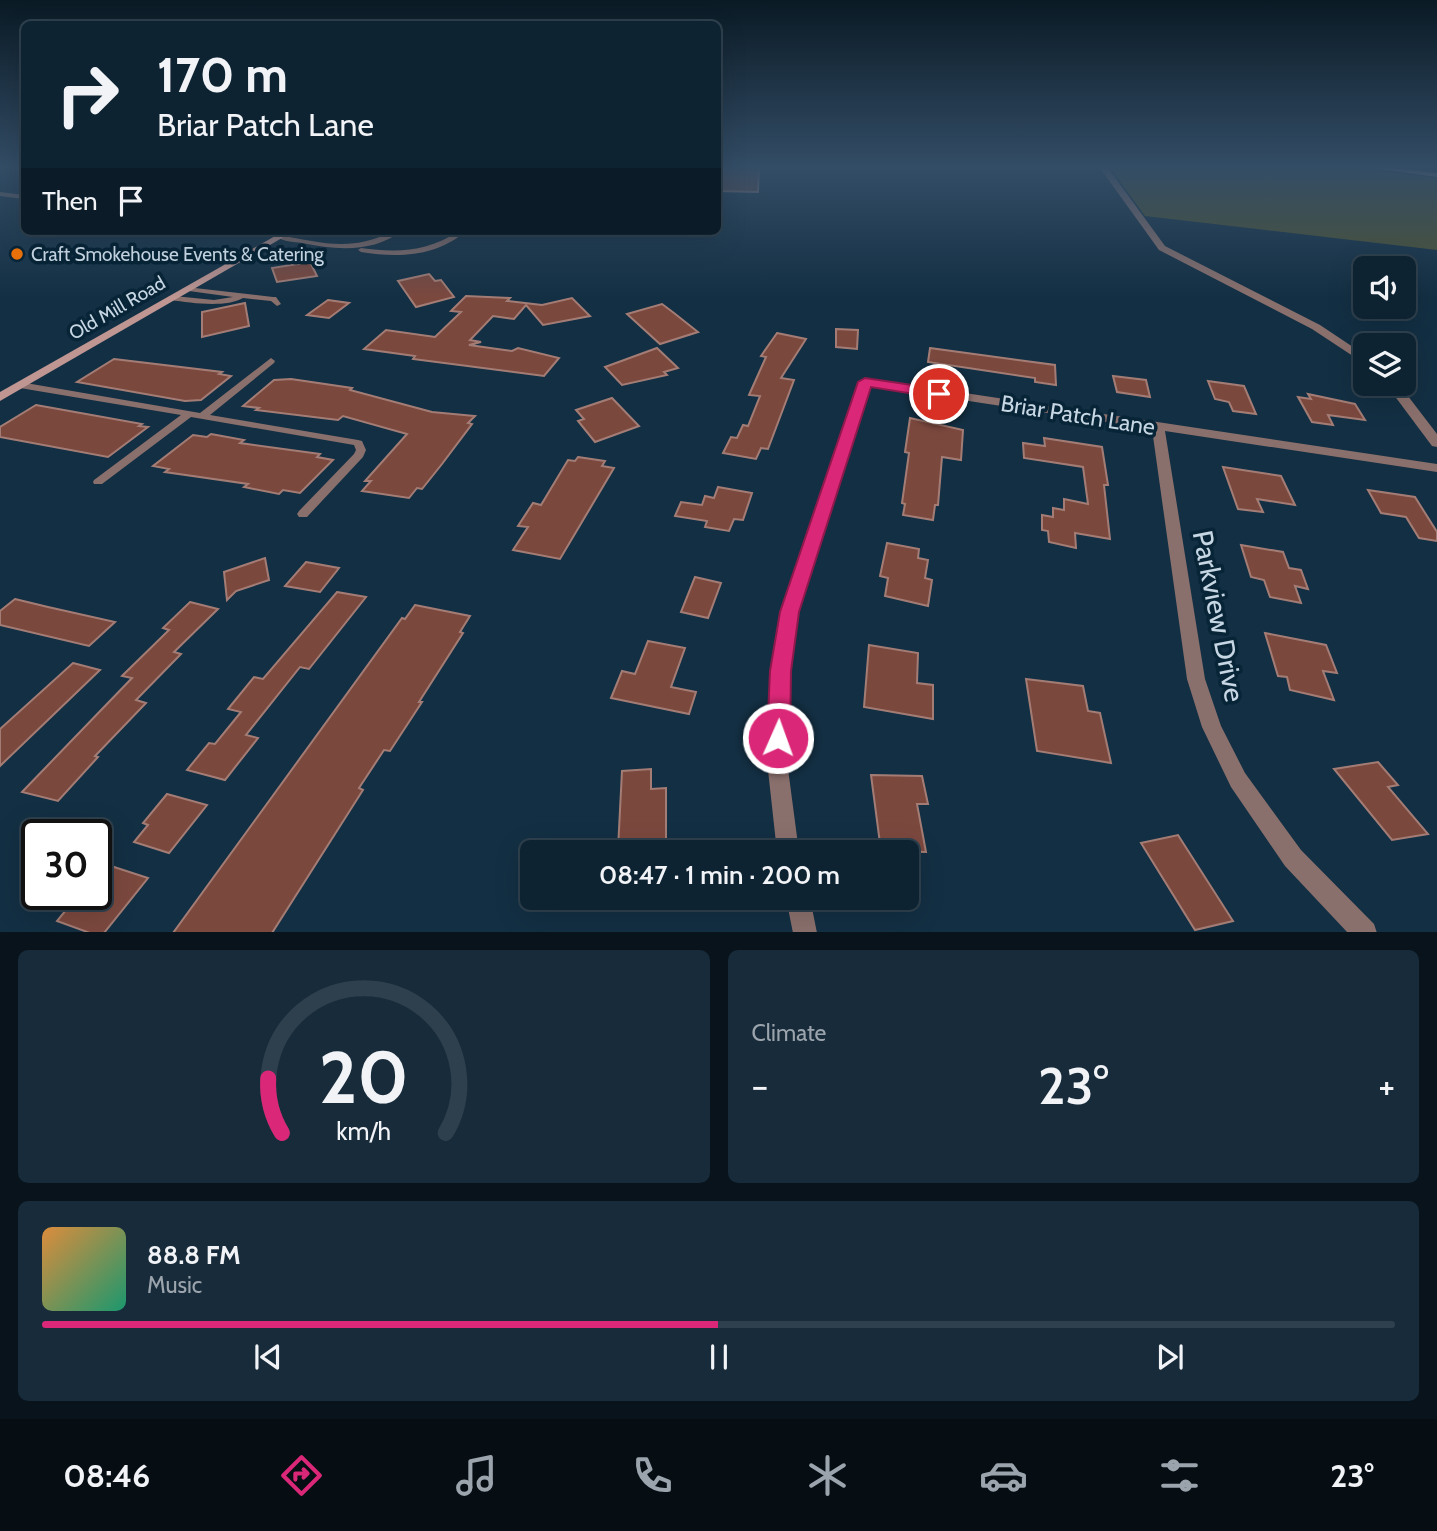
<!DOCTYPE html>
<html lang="en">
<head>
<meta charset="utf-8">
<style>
	:root { --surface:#0e2332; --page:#172b3a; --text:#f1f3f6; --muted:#9ba4ac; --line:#2e404d; --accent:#db2777 }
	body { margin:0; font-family:Cabin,sans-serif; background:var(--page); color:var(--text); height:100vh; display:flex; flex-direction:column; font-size:26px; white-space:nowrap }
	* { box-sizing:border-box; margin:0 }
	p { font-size:23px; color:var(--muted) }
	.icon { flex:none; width:38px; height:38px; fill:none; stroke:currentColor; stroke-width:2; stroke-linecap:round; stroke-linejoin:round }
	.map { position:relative; height:932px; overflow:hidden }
	.panel { display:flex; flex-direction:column; gap:18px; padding:18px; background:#08131c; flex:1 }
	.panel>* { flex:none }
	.top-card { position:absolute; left:21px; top:21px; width:700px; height:214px; border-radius:10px; box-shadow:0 7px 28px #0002,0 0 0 2px var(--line); background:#0e2332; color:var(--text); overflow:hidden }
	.controls { position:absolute; left:1353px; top:256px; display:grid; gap:14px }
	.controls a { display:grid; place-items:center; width:63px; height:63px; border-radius:10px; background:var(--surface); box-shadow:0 7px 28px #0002,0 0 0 2px var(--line); font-size:35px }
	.speed { position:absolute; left:21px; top:819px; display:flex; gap:14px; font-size:35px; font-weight:700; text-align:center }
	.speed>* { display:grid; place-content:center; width:91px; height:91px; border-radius:50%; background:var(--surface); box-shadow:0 7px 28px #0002,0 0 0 2px var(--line); line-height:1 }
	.speed .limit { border:4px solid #111; border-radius:10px; background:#fff; color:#111 }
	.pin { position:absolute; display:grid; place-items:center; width:60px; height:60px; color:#fff; margin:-30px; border:4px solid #fff; border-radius:50%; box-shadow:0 2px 7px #0007 }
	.me { position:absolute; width:77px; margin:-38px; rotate:2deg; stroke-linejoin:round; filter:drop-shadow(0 0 5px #0008) }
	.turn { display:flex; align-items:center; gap:24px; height:147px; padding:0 21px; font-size:32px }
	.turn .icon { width:91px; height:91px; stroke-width:2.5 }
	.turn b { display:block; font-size:49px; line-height:60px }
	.then { display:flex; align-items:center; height:66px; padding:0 21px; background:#0003; gap:14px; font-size:26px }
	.big { font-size:52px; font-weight:600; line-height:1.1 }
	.panel .tile { flex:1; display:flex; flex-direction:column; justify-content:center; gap:10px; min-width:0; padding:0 24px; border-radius:10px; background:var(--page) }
	.panel .dial { align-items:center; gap:0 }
	.dial svg { height:182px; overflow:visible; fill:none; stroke:var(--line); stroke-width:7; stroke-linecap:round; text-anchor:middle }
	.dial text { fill:var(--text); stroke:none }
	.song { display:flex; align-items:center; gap:21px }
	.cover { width:84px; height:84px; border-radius:10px; background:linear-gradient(135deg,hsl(30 70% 55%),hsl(160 70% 35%)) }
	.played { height:7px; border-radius:4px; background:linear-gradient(90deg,var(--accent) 50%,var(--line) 50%) }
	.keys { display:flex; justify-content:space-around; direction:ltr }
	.heat { display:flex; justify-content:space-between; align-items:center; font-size:38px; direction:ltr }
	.panel .tiles { flex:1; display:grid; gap:18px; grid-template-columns:1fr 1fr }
	.tile:last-child { grid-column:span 2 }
	.trip { position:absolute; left:520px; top:840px; width:399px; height:70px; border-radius:10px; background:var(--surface); box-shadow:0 7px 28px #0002,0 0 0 2px var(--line); font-weight:600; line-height:70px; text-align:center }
	.tab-bar { display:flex; height:112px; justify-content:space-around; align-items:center; background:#060e14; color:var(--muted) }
	.tab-bar .icon { width:49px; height:49px }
	.tab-bar .current { color:var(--accent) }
	.tab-bar b { font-size:32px; color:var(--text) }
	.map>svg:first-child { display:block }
	.green { fill:#4f5331 }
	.building { fill:#7b483e; stroke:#a37d75; stroke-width:2 }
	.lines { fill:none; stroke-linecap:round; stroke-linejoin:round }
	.lane { fill:#8a706d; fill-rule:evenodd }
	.street { fill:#8a706d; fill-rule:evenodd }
	.secondary { fill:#bf9692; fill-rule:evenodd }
	.route { fill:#db2777; stroke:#8e194d; stroke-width:2 }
	.food-dot { fill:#e8710a; stroke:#082538; stroke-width:2.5 }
	.labels { text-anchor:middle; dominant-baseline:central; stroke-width:7; stroke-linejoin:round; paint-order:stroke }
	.far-poi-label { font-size:19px; fill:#c6d6e3; stroke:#082538; text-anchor:start }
	.far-street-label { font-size:19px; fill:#c6d6e3; stroke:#082538 }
	.street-label { font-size:23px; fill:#c6d6e3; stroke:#082538 }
	.near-street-label { font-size:28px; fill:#c6d6e3; stroke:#082538 }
</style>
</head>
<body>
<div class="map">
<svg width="1437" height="933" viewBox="0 0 1437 933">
	<rect width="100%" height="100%" fill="#132f43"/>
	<!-- green -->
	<path class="green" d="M1110 168H1360L1437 178V250L1145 216Z"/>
	<!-- building -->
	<g class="building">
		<path d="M723 168H759L758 192 719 191Z"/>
		<path d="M310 262 317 276 277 282 272 268Z"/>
		<path d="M429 274 435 281 441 280 454 297 416 307 398 281Z"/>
		<path d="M466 296 510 298 507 301 542 305 572 298 590 316 543 325 526 305 514 319 493 316 470 340 481 342 469 345 512 351 518 348 559 358 544 376 413 359 415 356 364 349 386 330 435 337 461 312 451 311Z"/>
		<path d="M328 300 349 303 329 318 307 315Z"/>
		<path d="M245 303 249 326 202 337V312Z"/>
		<path d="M662 304 674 313 698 332 660 344 627 314Z"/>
		<path d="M836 329 858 330 857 349 836 347Z"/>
		<path d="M777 333 806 339 781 378 794 380 768 449 761 448 756 459 723 453 731 437 737 438 743 425 748 426 760 396 749 395 766 357 761 356Z"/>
		<path d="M657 348 678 368 664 372 667 375 622 385 605 367Z"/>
		<path d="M930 348 1055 365 1056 385 1035 382V378L928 362Z"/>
		<path d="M114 359 222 372 219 374 231 376 201 400 185 401 77 382Z"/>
		<path d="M1113 376 1146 380 1150 397 1117 392Z"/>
		<path d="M291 379 352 388 350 390 432 412 475 416 468 423 472 424 442 464 422 489 417 488 409 498 362 491 371 481H365L407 434 343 416 338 420 256 410 259 408 243 406 274 380Z"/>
		<path d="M1208 381 1244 386 1256 414 1233 411 1229 402 1215 399Z"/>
		<path d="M1308 394 1355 404 1365 420 1328 415 1333 425 1312 422 1298 397 1311 399Z"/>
		<path d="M612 398 639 426 595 442 578 421 584 419 576 410Z"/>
		<path d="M36 405 142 424 139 426 148 427 108 457 0 437V427Z"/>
		<path d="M910 418 963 430 961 460 942 457 938 505H935L933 520 903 515 905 504 902 503 909 453 905 452Z"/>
		<path d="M211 434 244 440 240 443 320 454 317 457 333 460 300 493 283 490 279 494 244 487 248 484 165 472 169 469 153 466 193 435 207 437Z"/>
		<path d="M1044 438 1102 447 1108 485H1104L1110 539 1075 533 1076 548 1049 542 1048 531 1042 530V515L1053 517V508L1064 510V499L1088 504 1083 467 1024 458 1023 443 1045 446Z"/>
		<path d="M578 457 605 461 602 466 614 468 560 559 513 550 528 527 518 526 533 503 541 505 568 460 575 461Z"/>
		<path d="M1223 467 1281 476 1295 505 1257 499 1263 512 1238 509Z"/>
		<path d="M718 487 752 493 743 520 734 519 729 531 705 527 707 521 675 516 681 502 702 505 705 496 714 498Z"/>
		<path d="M1368 490 1415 497 1437 532V541L1419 538 1406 517 1381 513Z"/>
		<path d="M887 543 919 549 918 558 928 560 925 578 932 580 928 606 885 596 888 578 880 576Z"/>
		<path d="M1241 545 1283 552 1289 568 1301 570 1308 589 1295 586 1301 603 1270 597 1264 580 1251 577Z"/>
		<path d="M265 558 269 580 236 591 227 600 224 572Z"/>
		<path d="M306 562 339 568 320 592 285 586Z"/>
		<path d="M695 577 721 583 708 618 681 612Z"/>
		<path d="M337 592 366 597 309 669 300 667 246 735 258 738 225 780 187 770 209 743 215 744 241 712 228 709 254 677 263 679Z"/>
		<path d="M15 599 48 607 115 622 89 646 0 625V611Z"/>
		<path d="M190 602 218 609 174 652 181 654 136 700 146 703 95 756 98 757 58 801 22 792 132 678 122 676 169 630 163 628Z"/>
		<path d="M415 605 470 616 460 632 463 633 419 702H422L390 751 384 750 359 788 363 790 272 933H173L402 618 405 619Z"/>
		<path d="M1265 633 1326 645 1337 673 1323 671 1334 700 1290 690 1287 677 1278 676Z"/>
		<path d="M648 641 685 648 671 687 696 692 689 714 611 698 622 671 635 674Z"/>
		<path d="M869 645 918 653 917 683 933 685V719L864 707Z"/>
		<path d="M73 663 100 670 0 766V729Z"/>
		<path d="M1026 679 1083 686 1088 711 1100 713 1111 763 1037 751Z"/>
		<path d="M1378 762 1398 785 1388 787 1428 834 1392 840 1334 769Z"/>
		<path d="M651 769V789L666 788V846L618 849 622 771Z"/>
		<path d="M871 775 922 776 928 804H917L926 852 881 851Z"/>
		<path d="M167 794 207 805 169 853 134 842 148 825 143 823Z"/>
		<path d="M1178 835 1233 921 1195 930 1141 843Z"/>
		<path d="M111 866 148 878 104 933H90L57 921 79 894H96V883Z"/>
	</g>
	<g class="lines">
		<!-- lane -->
		<g class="lane">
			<path d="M0 192 24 195V199L0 196Z"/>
			<path d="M394 231H402C372 253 337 250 302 243 293 242 283 241 276 237L279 235C323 243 351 252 394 231Z"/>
			<path d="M459 231H466C436 257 398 258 361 252L358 250 361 248C397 253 427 252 459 231Z"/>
			<path d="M186 287 273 297H276L281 304 277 306 271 301 243 298C226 308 191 303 171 300L170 298 174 296 214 300 233 297 189 291 185 289Z"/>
			<path d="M271 358 275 361 274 363 210 415 358 440 362 441 366 450 363 457 307 517H299L297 514 299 511 354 454 356 450 354 445 191 417 102 484H94L93 482 94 480 181 415 20 388 15 385 20 382 200 413Z"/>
		</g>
		<!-- street -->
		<g class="street">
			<path d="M1100 168H1108L1165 246 1320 325 1365 355V364L1312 329 1159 250Z"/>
			<path d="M865 378 1437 464V472L1165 431 1205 679 1221 726 1245 773 1301 850 1374 924 1377 933H1348L1285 866 1231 787 1202 727 1187 679 1152 429 870 386 799 612 790 671 787 761 799 852H777L767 761 772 671 781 612 859 382Z"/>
			<path d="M1385 383H1398L1437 434V447L1432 446Z"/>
			<path d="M786 898H810L817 933H793Z"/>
		</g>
		<!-- secondary -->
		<g class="secondary">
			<path d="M1370 168H1393L1437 173V177Z"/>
			<path d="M284 231H294L0 401V392Z"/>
		</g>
	</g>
	<!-- sky -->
	<linearGradient id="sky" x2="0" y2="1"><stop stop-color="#0a1a25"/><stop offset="0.56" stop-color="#334d66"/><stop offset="1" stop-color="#334d66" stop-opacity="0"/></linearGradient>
	<rect width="1437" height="298" fill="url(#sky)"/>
	<!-- route -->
	<path class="route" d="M865 378 939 389 946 394 939 398 871 387 799 612 791 671 790 738 786 745 778 748 770 745 767 738 770 671 780 612 858 382Z"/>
	<!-- markers -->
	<circle class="food-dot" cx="17" cy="254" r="7"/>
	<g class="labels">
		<!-- far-poi labels -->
		<g class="far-poi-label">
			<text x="31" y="254">Craft Smokehouse Events &amp; Catering</text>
		</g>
		<!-- far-street labels -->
		<g class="far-street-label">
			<text transform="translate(117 308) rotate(-30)">Old Mill Road</text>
		</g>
		<!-- street labels -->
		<g class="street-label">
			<text transform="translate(1078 415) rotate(9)">Briar Patch Lane</text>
		</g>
		<!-- near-street labels -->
		<g class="near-street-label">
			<text transform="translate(1219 616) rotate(79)">Parkview Drive</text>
		</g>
	</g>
</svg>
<div class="controls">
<a><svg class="icon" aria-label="sound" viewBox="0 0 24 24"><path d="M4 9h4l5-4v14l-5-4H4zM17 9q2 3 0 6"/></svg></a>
<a><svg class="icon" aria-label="layers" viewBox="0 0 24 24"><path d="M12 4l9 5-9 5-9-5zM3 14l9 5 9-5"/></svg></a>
</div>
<div class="speed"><div class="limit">30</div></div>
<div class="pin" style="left:939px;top:394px;background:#d93025"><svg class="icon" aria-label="arrive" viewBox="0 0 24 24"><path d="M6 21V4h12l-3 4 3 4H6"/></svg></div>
<svg class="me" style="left:778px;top:738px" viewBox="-20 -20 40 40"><circle r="17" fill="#db2777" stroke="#fff" stroke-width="3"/><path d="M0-11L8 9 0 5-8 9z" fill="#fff"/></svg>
<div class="trip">08:47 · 1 min · 200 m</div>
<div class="top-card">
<div class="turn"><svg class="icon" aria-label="right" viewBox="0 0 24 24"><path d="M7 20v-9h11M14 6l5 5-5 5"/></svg><div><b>170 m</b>Briar Patch Lane</div></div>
<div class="then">Then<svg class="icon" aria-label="arrive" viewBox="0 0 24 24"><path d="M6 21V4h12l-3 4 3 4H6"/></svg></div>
</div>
</div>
<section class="panel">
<div class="tiles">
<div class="tile dial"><svg viewBox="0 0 100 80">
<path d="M14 69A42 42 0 1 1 86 69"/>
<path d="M14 69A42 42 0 0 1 8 45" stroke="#db2777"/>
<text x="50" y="56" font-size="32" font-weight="700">20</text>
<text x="50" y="72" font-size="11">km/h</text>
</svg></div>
<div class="tile"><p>Climate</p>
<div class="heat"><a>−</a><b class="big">23°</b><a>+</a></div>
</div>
<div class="tile">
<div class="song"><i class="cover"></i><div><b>88.8 FM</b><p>Music</p></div></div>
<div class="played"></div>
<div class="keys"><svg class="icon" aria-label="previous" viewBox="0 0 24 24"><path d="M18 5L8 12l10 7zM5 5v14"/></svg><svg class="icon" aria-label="pause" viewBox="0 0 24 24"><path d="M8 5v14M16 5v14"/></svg><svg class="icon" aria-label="next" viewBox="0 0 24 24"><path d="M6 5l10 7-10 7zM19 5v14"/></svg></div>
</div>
</div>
</section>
<nav class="tab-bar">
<b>08:46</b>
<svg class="icon current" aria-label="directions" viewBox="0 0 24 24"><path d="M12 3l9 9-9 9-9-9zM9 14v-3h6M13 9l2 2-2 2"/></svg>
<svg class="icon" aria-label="music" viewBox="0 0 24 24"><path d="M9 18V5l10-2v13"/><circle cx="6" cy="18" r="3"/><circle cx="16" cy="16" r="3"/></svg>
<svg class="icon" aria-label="phone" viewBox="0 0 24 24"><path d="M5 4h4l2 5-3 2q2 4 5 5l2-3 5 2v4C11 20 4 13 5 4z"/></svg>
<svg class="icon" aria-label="climate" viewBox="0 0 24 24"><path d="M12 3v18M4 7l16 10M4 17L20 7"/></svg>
<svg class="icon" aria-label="car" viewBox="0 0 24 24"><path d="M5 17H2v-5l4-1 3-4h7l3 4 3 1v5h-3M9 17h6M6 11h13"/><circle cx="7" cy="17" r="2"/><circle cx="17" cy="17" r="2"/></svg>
<svg class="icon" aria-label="filters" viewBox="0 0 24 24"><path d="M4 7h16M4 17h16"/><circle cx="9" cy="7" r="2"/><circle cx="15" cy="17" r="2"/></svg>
<b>23°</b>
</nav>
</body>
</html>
